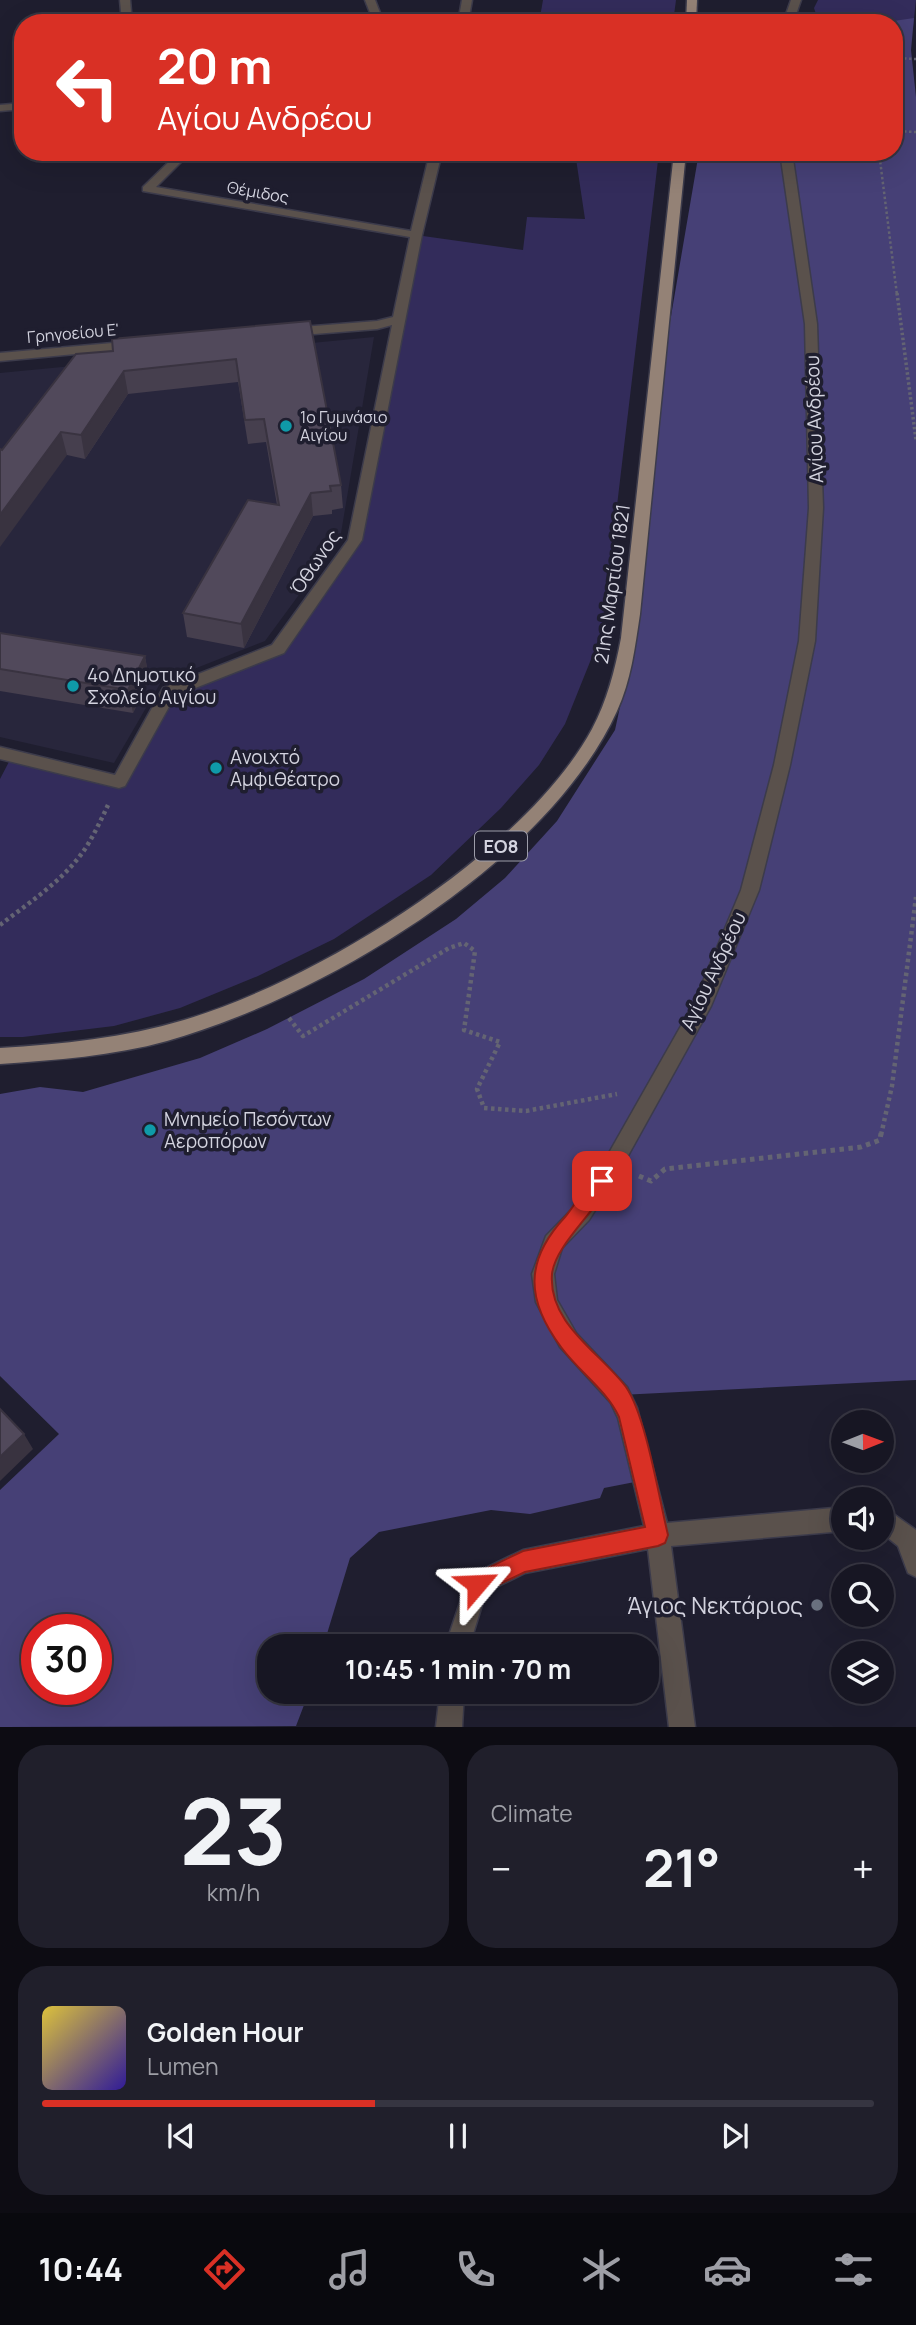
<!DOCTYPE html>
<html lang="en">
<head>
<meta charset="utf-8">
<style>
	:root { --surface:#171623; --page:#201f2b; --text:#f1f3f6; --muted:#9e9fa6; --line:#363541; --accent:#d93025 }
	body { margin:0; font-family:Manrope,sans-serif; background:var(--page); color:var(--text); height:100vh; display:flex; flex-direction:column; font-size:26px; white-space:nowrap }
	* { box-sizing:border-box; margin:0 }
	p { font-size:23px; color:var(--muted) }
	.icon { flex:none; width:38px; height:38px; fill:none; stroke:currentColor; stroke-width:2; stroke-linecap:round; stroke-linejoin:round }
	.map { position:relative; height:1727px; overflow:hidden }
	.drawer { display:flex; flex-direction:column; gap:18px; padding:18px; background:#0d0c13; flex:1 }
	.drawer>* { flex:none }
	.banner { position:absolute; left:14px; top:14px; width:889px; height:147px; border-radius:28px; box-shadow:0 7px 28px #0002,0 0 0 2px var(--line); background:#d93025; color:#fff; overflow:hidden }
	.needle { width:46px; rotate:89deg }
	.controls { position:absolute; left:831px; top:1410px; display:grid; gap:14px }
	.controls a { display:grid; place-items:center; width:63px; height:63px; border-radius:50%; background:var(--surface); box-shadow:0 7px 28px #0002,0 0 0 2px var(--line); font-size:35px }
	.speed { position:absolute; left:21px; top:1614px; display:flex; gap:14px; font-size:35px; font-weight:700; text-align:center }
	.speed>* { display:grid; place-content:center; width:91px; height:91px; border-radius:50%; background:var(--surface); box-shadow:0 7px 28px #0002,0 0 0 2px var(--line); line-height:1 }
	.speed .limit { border:10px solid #d22; background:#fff; color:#111 }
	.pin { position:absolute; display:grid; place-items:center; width:60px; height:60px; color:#fff; margin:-30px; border-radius:14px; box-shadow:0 4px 10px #0006 }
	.me { position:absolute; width:77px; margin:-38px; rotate:64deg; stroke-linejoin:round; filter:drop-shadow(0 0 5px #0008) }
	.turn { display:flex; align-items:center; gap:24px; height:147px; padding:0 28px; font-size:32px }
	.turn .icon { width:91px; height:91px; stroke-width:2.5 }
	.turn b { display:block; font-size:49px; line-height:60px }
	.big { font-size:52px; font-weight:700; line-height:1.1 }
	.drawer .tile { flex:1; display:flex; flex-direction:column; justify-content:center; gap:10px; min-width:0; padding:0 24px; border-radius:28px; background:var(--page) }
	.drawer .dial { align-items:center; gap:0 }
	.dial b { font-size:91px; line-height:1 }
	.song { display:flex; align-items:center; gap:21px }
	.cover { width:84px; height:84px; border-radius:10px; background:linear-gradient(135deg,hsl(50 70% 55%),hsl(250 70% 35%)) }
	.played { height:7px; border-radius:4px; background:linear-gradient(90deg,var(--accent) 40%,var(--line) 40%) }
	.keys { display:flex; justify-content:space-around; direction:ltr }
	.heat { display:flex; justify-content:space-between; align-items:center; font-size:38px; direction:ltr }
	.drawer .tiles { flex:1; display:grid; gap:18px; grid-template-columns:1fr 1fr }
	.tile:last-child { grid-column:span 2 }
	.trip { position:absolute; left:257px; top:1634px; width:402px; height:70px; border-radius:28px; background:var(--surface); box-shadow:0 7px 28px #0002,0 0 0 2px var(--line); font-weight:700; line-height:70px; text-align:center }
	.menu { display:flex; height:112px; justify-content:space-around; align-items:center; background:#09090e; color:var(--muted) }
	.menu .icon { width:49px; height:49px }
	.menu .current { color:var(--accent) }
	.menu b { font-size:32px; color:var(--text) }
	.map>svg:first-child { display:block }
	.built { fill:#28263c }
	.green { fill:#332c5b }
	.forest { fill:#464076; fill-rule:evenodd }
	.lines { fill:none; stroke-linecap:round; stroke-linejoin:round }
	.street-casing { stroke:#3c3b4b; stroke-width:3 }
	.primary-casing { stroke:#3c3b4b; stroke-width:3 }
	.path-far3 { stroke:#646473; stroke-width:2.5; stroke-dasharray:2.5 2.5; stroke-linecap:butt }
	.path-far2 { stroke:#646473; stroke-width:3.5; stroke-dasharray:2.5 2.5; stroke-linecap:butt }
	.path-far1 { stroke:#646473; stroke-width:4.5; stroke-dasharray:3.5 3.5; stroke-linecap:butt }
	.path { stroke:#646473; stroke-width:5; stroke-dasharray:4.5 4.5; stroke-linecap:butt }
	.street { fill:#5a514c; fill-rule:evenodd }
	.primary { fill:#948276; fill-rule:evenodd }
	.wall { fill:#463f4e }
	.shaded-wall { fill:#393340 }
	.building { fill:#51495b; stroke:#393340; stroke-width:2 }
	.route { fill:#d93025; stroke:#8d1f18; stroke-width:2 }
	.culture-dot { fill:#0f9aa8; stroke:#1f1e2f; stroke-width:2.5 }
	.worship-dot { fill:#6b7280; stroke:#1f1e2f; stroke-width:2.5 }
	.labels { text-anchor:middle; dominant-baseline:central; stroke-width:7; stroke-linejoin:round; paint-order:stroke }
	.far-street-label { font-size:16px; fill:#d3d3df; stroke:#1f1e2f }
	.far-poi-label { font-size:16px; fill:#d3d3df; stroke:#1f1e2f; text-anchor:start }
	.shield { fill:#1f1e2f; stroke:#9d9daa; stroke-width:2 }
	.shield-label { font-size:18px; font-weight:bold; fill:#d3d3df }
	.street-label { font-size:19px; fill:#d3d3df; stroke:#1f1e2f }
	.poi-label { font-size:19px; fill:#d3d3df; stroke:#1f1e2f; text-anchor:start }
	.near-poi-label { font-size:23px; fill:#d3d3df; stroke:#1f1e2f; text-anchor:end }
</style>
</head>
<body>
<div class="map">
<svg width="916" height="1727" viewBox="0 0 916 1727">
	<rect width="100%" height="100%" fill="#1f1e2f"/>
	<!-- built -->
	<path class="built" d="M374 337 340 539 265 641 161 682 114 763 0 737V373Z"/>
	<!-- green -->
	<g class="green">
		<path d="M543 0H676L673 23H539Z"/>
		<path d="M818 0H916L913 27 894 33V23H819L814 8Z"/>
		<path d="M575 152H659L602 632 565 724 539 765 501 808 431 875 334 939 258 976 180 1008 114 1026 23 1037H0V779L12 756 119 782 169 692 278 649 355 540 416 235 523 250 527 217 585 219Z"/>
	</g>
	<!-- forest -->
	<path class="forest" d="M914 18 911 50 916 97V1380L620 1395 645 1480 604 1488 600 1498 530 1514 491 1510 379 1532 350 1558 323 1647H270V1692H309L296 1726 0 1727V1490L59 1434 0 1376V1094L40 1087 83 1092 200 1058 267 1029 364 979 456 919 505 878 557 821 615 730 632 651 633 539 699 152H894V23H880ZM37 1629H96V1689H37Z"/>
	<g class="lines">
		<defs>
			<g id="street">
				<path d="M120 0H130L132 23H122Z"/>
				<path d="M365 0H375L384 23H374Z"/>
				<path d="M462 0H472L468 23H458Z"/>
				<path d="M791 0H801L793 23H783Z"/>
				<path d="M23 103V109L0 111V105Z"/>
				<path d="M179 152H191L156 187 411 231 430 152H442L422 235 362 540 284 653 175 696 125 786 119 788 0 759V747L115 775 163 688 272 645 348 540 392 325 377 329 289 336 283 332 289 328 377 321 393 317 410 237 143 191V187Z"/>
				<path d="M780 152H792L817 324 823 508 815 641 790 765 759 890 711 1006 619 1172 589 1220 562 1248 554 1274 557 1300 576 1333 627 1387 637 1408 667 1523 844 1507V1531L671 1546 695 1727H669L648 1549 525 1573 486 1592 469 1647H445L469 1576 523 1550 644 1526 618 1418 611 1403 560 1347 536 1302 532 1274 546 1236 575 1206 605 1160 694 1003 741 890 774 765 799 641 809 508 805 324Z"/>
				<path d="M135 341 140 342V348L0 361V353Z"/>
				<path d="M882 1506 916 1530V1577L908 1573 898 1546 882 1533Z"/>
				<path d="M440 1692H464L462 1727H436Z"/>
			</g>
			<g id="primary">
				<path d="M687 0H697L696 23H686Z"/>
				<path d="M674 152H686L640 614C635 647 631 681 617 711 548 863 323 997 167 1041 113 1056 56 1060 0 1064V1048C62 1044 124 1038 184 1020 316 981 525 853 592 729 607 701 615 670 621 638Z"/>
			</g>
		</defs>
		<!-- street casing -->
		<use href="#street" class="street-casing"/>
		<!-- primary casing -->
		<use href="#primary" class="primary-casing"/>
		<!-- path-far3 -->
		<g class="path-far3">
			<path d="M894 58 916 59"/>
			<path d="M894 131 916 132"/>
			<path d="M879 152 897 295"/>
		</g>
		<!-- path-far2 -->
		<path class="path-far2" d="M897 293 916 440"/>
		<!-- path-far1 -->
		<g class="path-far1">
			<path d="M0 925C30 902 64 880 85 849 94 835 101 820 108 805"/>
			<path d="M289 1018 303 1036 449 948 464 943 475 951 464 1030 500 1042 477 1089 484 1108 526 1111 617 1094"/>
			<path d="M881 1135 892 1086 916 897"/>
		</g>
		<!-- path -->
		<path class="path" d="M639 1176 651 1181 665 1169 861 1147 880 1140 881 1133"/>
		<!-- street -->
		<use href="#street" class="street"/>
		<!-- primary -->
		<use href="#primary" class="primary"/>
	</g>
	<!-- wall -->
	<g class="wall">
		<path d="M310 321 341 485 343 508 332 510V514L313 516 244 648 187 637 183 613 277 505 266 442 248 444 238 382 128 394 85 459 67 455 2 450 113 351Z"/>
		<path d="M0 633 145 656 149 680 133 713 0 691Z"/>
	</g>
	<!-- shaded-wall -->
	<g class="shaded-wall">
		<path d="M124 371 128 394 85 459 81 435Z"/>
		<path d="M61 432 67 455 0 547V515Z"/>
		<path d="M311 493 313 516 244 648 241 624Z"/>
		<path d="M145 656 149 680 133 713 128 690Z"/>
		<path d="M24 1434 33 1449 0 1481V1457Z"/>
	</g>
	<!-- building -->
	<g class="building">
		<path d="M310 321 341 485 330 486 331 491 311 493 241 624 183 613 248 500 279 505 264 419 245 420 236 359 124 371 81 435 61 432 0 515V449L2 450 76 354 113 351 112 339Z"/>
		<path d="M0 633 145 656 128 690 0 669Z"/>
		<path d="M0 1409 24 1434 0 1457Z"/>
	</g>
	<!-- route -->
	<path class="route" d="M602 1173 609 1175 611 1181C597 1211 555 1245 552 1274 548 1324 601 1353 626 1387 646 1416 659 1498 668 1535L665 1543 658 1546 525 1572 477 1595 469 1592 466 1584 469 1577 523 1551 645 1527 619 1417C606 1389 579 1372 561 1347 526 1300 524 1261 565 1217 576 1205 587 1179 602 1173Z"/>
	<!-- markers -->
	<g class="culture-dot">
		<circle cx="286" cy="426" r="7"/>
		<circle cx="73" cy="686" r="7"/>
		<circle cx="216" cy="768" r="7"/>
		<circle cx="150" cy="1130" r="7"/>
	</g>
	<circle class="worship-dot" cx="817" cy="1605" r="7"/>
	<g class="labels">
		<!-- far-street labels -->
		<g class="far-street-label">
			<text transform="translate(258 192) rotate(10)">Θέμιδος</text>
			<text transform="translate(73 333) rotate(-5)">Γρηγοείου Ε'</text>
		</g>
		<!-- far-poi labels -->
		<g class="far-poi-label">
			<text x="300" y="417">1ο Γυμνάσιο<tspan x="300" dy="18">Αιγίου</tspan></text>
		</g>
		<!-- shield labels -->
		<rect class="shield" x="475" y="831.5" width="52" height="29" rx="5"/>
		<g class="shield-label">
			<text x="501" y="846">ΕΟ8</text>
		</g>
		<!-- street labels -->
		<g class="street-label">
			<text transform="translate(814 419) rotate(-92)">Αγίου Ανδρέου</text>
			<text transform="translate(315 562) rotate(-56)">Όθωνος</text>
			<text transform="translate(612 584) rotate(-82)">21ης Μαρτίου 1821</text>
			<text transform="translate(713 971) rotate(-65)">Αγίου Ανδρέου</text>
		</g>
		<!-- poi labels -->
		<g class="poi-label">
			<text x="87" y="675">4ο Δημοτικό<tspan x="87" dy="22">Σχολείο Αιγίου</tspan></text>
			<text x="230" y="757">Aνοιχτό<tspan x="230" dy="22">Aμφιθέατρο</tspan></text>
			<text x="164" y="1119">Μνημείο Πεσόντων<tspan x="164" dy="22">Αεροπόρων</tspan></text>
		</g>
		<!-- near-poi labels -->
		<g class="near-poi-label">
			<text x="803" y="1605">Άγιος Νεκτάριος</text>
		</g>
	</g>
</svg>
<div class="controls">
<a><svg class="needle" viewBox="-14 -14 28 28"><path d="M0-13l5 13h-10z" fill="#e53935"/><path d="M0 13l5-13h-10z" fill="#9e9fa6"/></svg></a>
<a><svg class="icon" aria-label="sound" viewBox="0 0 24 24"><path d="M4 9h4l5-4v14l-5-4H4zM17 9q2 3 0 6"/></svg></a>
<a><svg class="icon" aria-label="search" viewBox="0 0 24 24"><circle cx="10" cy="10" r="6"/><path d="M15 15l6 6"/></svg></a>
<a><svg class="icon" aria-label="layers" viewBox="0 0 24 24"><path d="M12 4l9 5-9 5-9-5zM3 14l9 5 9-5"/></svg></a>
</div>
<div class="speed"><div class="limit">30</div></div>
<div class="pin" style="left:602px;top:1181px;background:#d93025"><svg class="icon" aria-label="arrive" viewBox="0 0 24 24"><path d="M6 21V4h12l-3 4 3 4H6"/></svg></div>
<svg class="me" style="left:477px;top:1584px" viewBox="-20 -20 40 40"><path d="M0-17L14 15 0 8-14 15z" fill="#d93025" stroke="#fff" stroke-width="4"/></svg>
<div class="trip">10:45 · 1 min · 70 m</div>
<div class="banner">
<div class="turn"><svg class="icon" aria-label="left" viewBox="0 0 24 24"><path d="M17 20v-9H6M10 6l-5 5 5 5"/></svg><div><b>20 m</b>Αγίου Ανδρέου</div></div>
</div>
</div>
<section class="drawer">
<div class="tiles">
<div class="tile dial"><b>23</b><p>km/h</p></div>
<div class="tile"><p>Climate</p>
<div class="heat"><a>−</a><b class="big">21°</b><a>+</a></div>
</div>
<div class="tile">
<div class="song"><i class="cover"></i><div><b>Golden Hour</b><p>Lumen</p></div></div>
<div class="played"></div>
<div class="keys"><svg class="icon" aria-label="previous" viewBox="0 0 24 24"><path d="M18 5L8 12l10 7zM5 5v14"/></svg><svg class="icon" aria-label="pause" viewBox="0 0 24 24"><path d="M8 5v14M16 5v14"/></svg><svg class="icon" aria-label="next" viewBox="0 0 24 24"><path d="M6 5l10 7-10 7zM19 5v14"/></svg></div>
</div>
</div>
</section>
<nav class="menu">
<b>10:44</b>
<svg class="icon current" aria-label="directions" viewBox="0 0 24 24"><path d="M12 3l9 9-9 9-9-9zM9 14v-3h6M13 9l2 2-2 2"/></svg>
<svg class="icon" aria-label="music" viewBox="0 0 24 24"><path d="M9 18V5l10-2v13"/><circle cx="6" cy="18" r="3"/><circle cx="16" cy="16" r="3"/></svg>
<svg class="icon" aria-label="phone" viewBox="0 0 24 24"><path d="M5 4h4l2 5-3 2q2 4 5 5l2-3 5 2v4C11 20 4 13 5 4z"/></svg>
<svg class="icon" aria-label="climate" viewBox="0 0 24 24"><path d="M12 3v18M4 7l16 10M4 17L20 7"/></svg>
<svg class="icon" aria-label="car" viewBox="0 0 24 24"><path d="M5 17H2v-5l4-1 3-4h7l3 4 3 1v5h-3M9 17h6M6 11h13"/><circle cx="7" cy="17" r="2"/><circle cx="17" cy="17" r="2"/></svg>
<svg class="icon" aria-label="filters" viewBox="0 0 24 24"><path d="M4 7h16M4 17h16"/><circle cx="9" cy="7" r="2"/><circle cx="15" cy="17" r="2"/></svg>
</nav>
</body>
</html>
